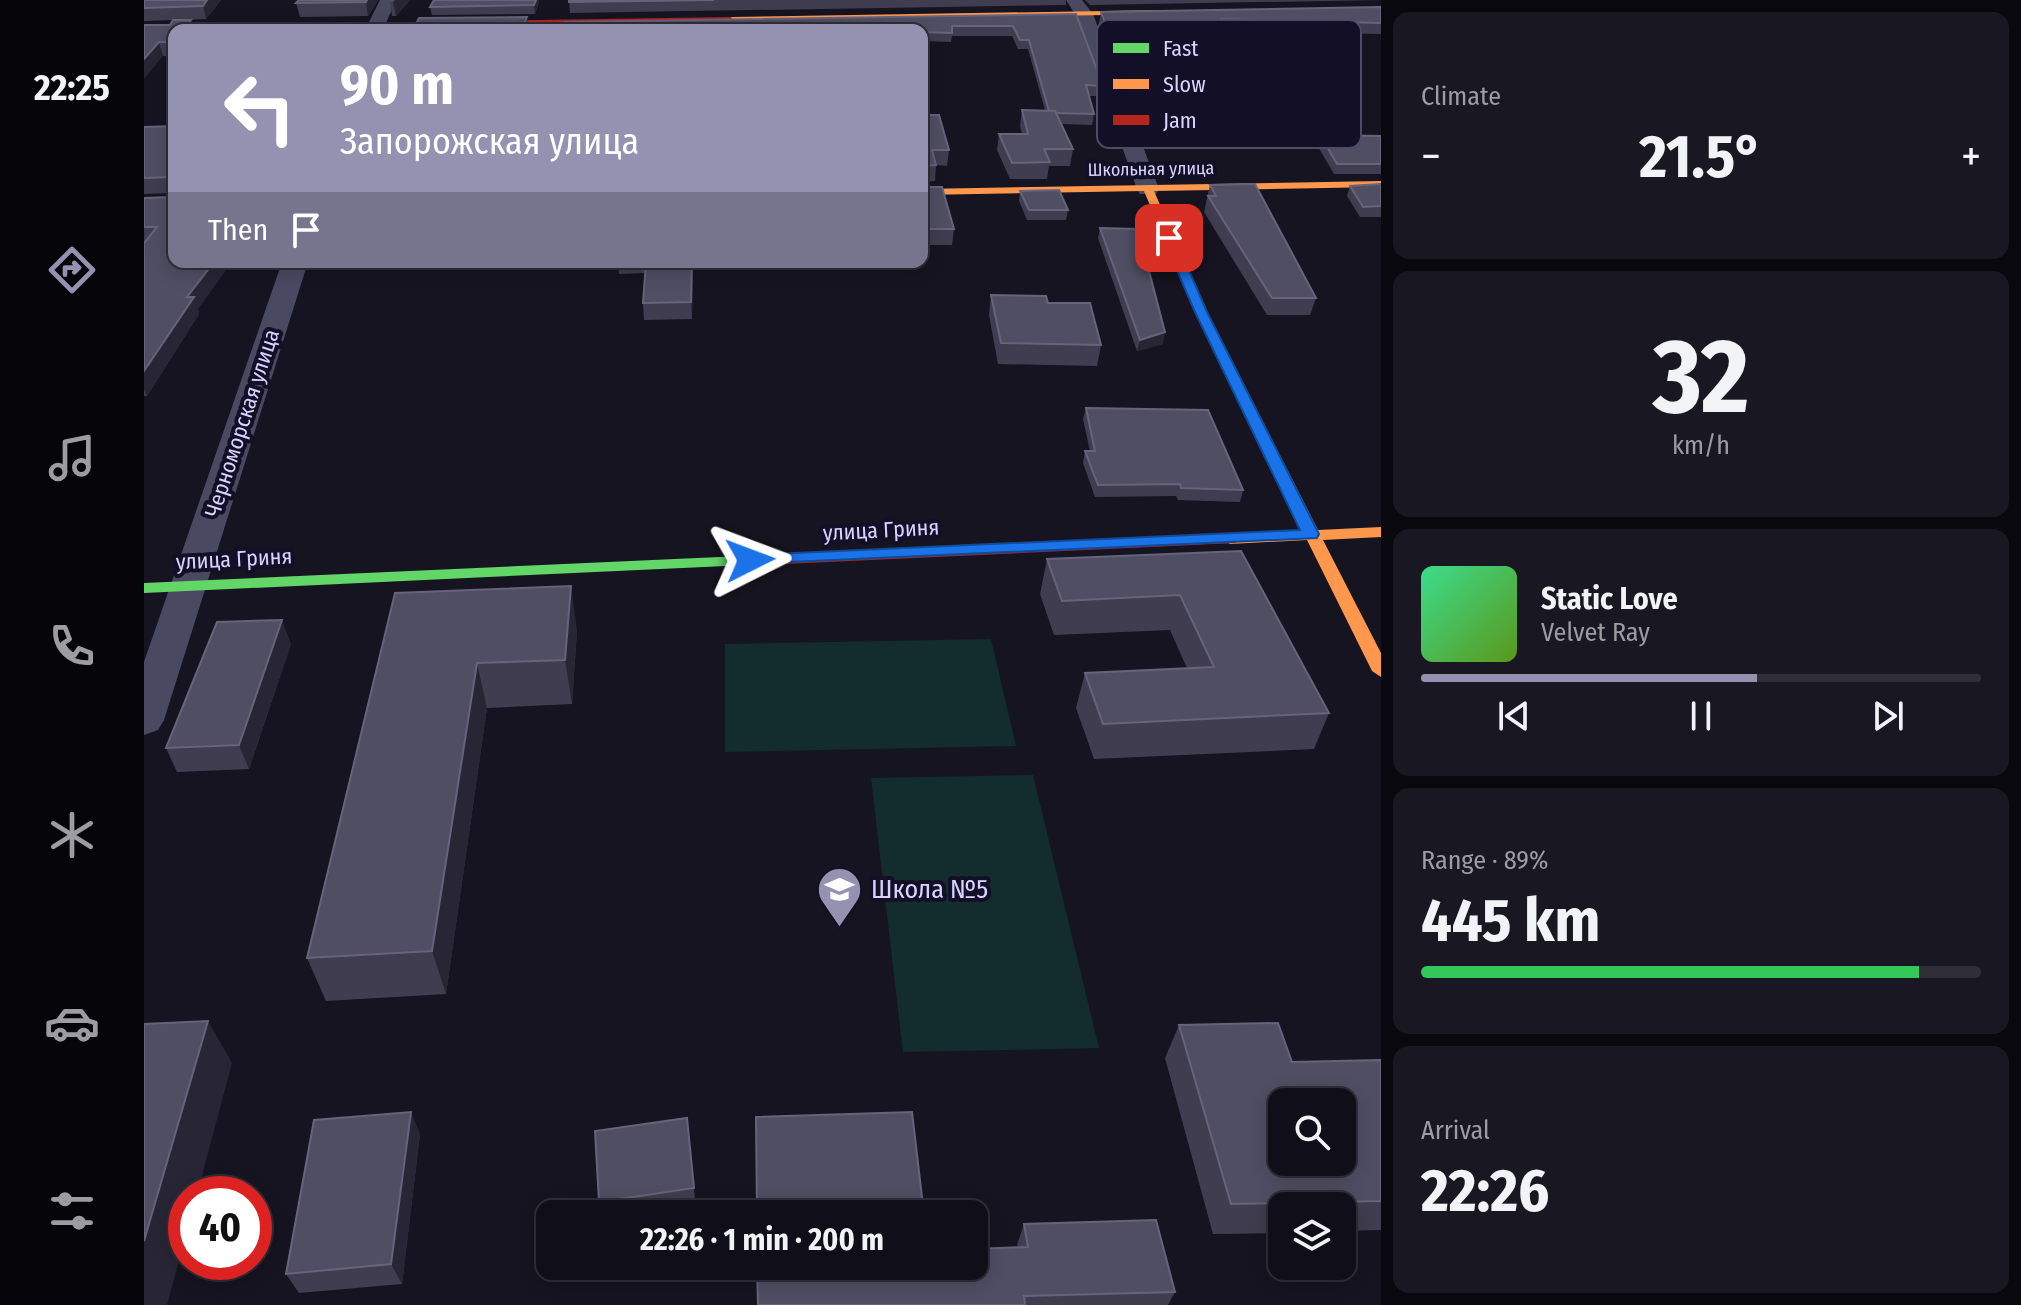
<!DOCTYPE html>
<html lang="en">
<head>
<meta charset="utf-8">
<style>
	:root { --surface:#100f19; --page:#191822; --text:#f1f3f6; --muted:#9c9ca2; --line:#302f38; --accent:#9591b1 }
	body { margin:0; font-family:"Fira Sans Condensed",sans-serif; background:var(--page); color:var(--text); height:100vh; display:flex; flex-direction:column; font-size:30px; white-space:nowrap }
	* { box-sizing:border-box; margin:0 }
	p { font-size:26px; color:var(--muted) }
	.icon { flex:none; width:44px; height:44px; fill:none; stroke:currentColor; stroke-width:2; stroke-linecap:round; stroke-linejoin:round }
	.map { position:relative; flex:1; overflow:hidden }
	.drawer { display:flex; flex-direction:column; gap:12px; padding:12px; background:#09080e; width:640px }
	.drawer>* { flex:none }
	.banner { position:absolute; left:24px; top:24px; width:760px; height:244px; border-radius:16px; box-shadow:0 4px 20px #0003,0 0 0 2px var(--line); background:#9591b1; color:#fff; overflow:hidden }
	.controls { position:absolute; left:1124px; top:1088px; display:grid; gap:16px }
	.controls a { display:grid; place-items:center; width:88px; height:88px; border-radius:16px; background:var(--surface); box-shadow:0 4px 20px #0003,0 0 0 2px var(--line); font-size:40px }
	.speed { position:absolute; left:24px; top:1176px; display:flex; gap:16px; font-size:40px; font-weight:700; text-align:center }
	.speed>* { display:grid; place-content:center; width:104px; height:104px; border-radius:50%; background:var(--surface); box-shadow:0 4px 20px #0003,0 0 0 2px var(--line); line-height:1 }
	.speed .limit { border:12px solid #d22; background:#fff; color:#111 }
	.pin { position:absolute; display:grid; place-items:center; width:68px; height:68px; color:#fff; margin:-34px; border-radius:16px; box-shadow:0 4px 12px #0006 }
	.me { position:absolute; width:88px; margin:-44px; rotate:87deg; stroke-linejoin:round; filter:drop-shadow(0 0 6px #0008) }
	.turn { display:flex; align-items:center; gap:28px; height:168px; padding:0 40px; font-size:36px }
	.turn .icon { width:104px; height:104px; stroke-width:2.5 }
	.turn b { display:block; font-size:56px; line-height:68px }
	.then { display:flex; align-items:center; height:76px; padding:0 40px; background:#0003; gap:16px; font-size:30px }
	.big { font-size:60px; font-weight:700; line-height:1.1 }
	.drawer .card { flex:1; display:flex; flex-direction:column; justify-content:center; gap:12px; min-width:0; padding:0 28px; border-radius:16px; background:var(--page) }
	.drawer .dial { align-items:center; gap:0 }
	.dial b { font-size:104px; line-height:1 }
	.song { display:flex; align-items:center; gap:24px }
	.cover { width:96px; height:96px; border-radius:12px; background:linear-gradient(135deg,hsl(150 70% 55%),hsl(90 70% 35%)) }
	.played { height:8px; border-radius:4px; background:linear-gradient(90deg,var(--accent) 60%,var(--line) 60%) }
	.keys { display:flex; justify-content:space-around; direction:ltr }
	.heat { display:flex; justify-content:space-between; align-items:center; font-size:44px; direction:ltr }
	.charge { height:12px; border-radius:6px; background:linear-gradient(90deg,#34c759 89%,var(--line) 0) }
	.trip { position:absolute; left:392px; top:1200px; width:452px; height:80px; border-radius:16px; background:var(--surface); box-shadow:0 4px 20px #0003,0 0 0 2px var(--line); font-weight:700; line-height:80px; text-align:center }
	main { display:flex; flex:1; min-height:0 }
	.menu { display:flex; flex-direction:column; width:144px; justify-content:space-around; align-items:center; background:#06060a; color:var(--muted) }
	.menu .icon { width:56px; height:56px }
	.menu .current { color:var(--accent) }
	.menu b { font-size:36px; color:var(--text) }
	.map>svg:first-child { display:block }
	.green { fill:#132c2d }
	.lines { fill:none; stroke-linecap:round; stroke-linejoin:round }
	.street { fill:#4a4962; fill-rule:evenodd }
	.fast { fill:#63d668; fill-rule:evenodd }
	.slow { fill:#ff974d; fill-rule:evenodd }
	.jam { fill:#b3261e; fill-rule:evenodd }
	.wall { fill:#403d50 }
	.shaded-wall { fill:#282635 }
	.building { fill:#504e63; stroke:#66637b; stroke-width:2; fill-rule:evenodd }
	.route { fill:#1a73e8; stroke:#114b97; stroke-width:2 }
	.labels { text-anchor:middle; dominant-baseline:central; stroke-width:8; stroke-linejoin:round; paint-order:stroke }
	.far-street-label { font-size:18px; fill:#d9d4ff; stroke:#130f26 }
	.street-label { font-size:22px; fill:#d9d4ff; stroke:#130f26 }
	.near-poi-label { font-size:26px; fill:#d9d4ff; stroke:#130f26; text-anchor:start }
	.key { fill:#130f26; stroke:#4e4a67; stroke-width:2 }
	.key-label { font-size:22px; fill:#d9d4ff }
</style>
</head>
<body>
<main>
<nav class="menu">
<b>22:25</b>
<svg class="icon current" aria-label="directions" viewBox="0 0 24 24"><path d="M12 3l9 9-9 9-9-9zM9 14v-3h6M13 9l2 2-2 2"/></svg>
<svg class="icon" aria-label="music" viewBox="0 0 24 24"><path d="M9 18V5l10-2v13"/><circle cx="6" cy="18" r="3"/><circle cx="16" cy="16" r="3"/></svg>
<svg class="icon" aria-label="phone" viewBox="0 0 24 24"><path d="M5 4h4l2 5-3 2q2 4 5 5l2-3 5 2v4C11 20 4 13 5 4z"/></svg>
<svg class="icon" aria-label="climate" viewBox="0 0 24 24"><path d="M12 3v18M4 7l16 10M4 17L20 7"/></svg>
<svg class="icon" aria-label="car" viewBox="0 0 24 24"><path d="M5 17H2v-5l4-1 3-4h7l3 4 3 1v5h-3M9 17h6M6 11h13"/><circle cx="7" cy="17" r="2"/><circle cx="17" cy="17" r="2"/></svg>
<svg class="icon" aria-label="filters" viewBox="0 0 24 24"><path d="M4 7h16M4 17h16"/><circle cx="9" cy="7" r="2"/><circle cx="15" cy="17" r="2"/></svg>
</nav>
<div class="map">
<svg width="1237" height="1305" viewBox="0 0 1237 1305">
	<rect width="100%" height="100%" fill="#161421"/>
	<!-- green -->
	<g class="green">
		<path d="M847 639 872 746 581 752V644Z"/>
		<path d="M889 775 955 1048 759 1052 727 778Z"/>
	</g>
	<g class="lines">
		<!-- street -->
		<g class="street">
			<path d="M236 0H252L239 30H221Z"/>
			<path d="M922 0H938L949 14 1015 189 1012 194H996L993 189 931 14Z"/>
			<path d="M138 262H164L20 720 14 730 0 735V662Z"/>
		</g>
		<!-- fast -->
		<path class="fast" d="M640 554 648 559 646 563 0 593V583Z"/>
		<!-- slow -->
		<g class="slow">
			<path d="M1019 10 1022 14 587 21 583 19 587 17Z"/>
			<path d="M1237 181V187L1010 191 1063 312 1174 530 1237 527V537L1179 540 1237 653V677L1228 671 1163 540 1086 544 1078 539 1086 534 1159 531 1051 312 1000 191 778 195V189Z"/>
		</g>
		<!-- jam -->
		<g class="jam">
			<path d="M587 17 590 21 0 32V26Z"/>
			<path d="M1086 534 1092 535 1094 539 1092 543 640 564 632 559 640 554Z"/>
		</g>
	</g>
	<!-- wall -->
	<g class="wall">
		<path d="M0 0H77L62 19 39 20H47L50 30H30V56H19L0 25H26L29 20 0 21Z"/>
		<path d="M155 0H234L224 16 156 17 152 3Z"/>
		<path d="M266 0 252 16H248L246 2Z"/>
		<path d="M290 0H395V2L391 14 288 15 286 7Z"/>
		<path d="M425 0H922V5L426 13Z"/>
		<path d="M941 0H1237L946 5Z"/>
		<path d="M1237 7V34L1088 31 1158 112 1155 124H1022L1003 97H983L955 23 957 12Z"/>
		<path d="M932 14 959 86 957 96H945L950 114 948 125 917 124 929 149 926 166H905L903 179H866L853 150 855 134H878L876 126 878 110H901L884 49H874L868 36H808L807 42 778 41V30H420Z"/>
		<path d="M778 115 805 150 803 166 792 165 791 181 778 182Z"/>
		<path d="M30 126 54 309 55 314 3 396H0V198L27 197V193L0 194V127Z"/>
		<path d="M1176 135 1237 136V174H1190L1173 145Z"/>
		<path d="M1237 184V217H1216L1203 196 1206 186Z"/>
		<path d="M1066 185 1172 298 1166 315H1123L1060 212Z"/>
		<path d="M778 186 810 229 808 245H778Z"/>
		<path d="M876 191 924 210 922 220H883L875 201Z"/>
		<path d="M956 228 1019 344 993 351 954 238Z"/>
		<path d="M474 262H549L548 319 500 320 499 303 501 273 475 274Z"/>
		<path d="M847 295 957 345 953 366 854 364 845 315Z"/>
		<path d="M942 408 1099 490 1096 502 1034 500 1032 496 951 497 939 463 941 451H946L939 419Z"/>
		<path d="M1097 551 1185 713 1170 749 950 759 932 708 941 673 1043 668 1026 630 910 635 896 594 903 559Z"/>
		<path d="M251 593 433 630 428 704 343 708 302 994 182 1001 163 958Z"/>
		<path d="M147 644 105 769 33 772 22 748Z"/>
		<path d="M1035 1025 1148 1062 1237 1060V1230L1198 1231V1206H1138V1233L1069 1234 1021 1058Z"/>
		<path d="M543 1118 552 1209 519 1214H457L455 1202Z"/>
		<path d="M276 1134 258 1284 155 1293 142 1274Z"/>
		<path d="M880 1224 1031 1292 1024 1305H614L874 1247 873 1245Z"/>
	</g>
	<!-- shaded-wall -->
	<g class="shaded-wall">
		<path d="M63 0H77L62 19 59 6Z"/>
		<path d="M223 0H234L224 16 222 2Z"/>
		<path d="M251 0H266L252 16 249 2Z"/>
		<path d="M392 0H395V2L391 14 390 5Z"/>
		<path d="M383 17 384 30H378Z"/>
		<path d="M47 20 50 30H39Z"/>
		<path d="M234 23 236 30H227Z"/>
		<path d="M15 42 19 56 0 79V59Z"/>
		<path d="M70 262H88L54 309 55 314 3 396 0 389V371L43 297Z"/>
		<path d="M548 262H549L548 319 547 302Z"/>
		<path d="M1021 332 1019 344 993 351 996 340Z"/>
		<path d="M427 586 433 630 428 704 421 660Z"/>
		<path d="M138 620 147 644 105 769 95 745Z"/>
		<path d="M333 663 343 708 302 994 288 951Z"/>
		<path d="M64 1021 88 1063 53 1194H42V1235L23 1305H0V1241Z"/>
		<path d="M267 1112 276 1134 258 1284 247 1264Z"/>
	</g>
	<!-- building -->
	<g class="building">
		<path d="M0 0H63L59 6 0 8Z"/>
		<path d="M155 0H223L222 2 152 3Z"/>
		<path d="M290 0H392L390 5 286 7Z"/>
		<path d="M425 0H570L425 2Z"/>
		<path d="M1237 7V23L1078 19 1158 112H1025L1005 85H986L957 12Z"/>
		<path d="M932 14 959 86 942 85 950 114 912 113 911 111H905L885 40H876L869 26H808V33L778 32V30L679 29 420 30 421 22Z"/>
		<path d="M383 17 378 30H269L275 18Z"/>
		<path d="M29 20H47L39 30H30L29 42H15L0 59V25H26Z"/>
		<path d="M140 23H234L227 30H134Z"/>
		<path d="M878 110 911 111 929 149H900L906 162 868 163 855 134H884Z"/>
		<path d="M778 115H795L805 150H788L792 165 778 166Z"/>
		<path d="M30 126V262H70L43 297H50L0 371V243L13 227H0V198L27 197V177L0 178V127Z"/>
		<path d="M1176 135 1237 136V164H1193Z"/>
		<path d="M1111 184 1172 298H1128L1064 196H1072L1066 185Z"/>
		<path d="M1237 184V206L1219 207 1206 186Z"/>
		<path d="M778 186 779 187H798L810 229H778Z"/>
		<path d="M915 190 924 210H885L876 191Z"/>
		<path d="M956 228 994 229 1021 332 996 340Z"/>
		<path d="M502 262H548L547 302 499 303Z"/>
		<path d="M847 295 902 296 904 303H946L957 345 857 343Z"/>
		<path d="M942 408 1064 410 1099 490 1037 488 1036 484 954 485 941 451H951Z"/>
		<path d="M1097 551 1185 713 959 724 941 673 1070 667 1036 595 918 601 903 559Z"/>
		<path d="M427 586 421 660 333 663 288 951 163 958 251 593Z"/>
		<path d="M138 620 95 745 22 748 73 622Z"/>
		<path d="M64 1021 0 1241V1024Z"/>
		<path d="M1134 1023 1148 1062 1237 1060V1201L1087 1204 1035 1025ZM1138 1102H1198V1162H1138Z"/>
		<path d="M267 1112 247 1264 142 1274 170 1120Z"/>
		<path d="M768 1112 780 1214H613L612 1117Z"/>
		<path d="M543 1118 550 1188 455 1202 451 1131Z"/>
		<path d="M1012 1220 1031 1292 880 1296 881 1305H614L613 1266H830V1249L884 1247 880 1224Z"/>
	</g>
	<!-- route -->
	<path class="route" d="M1021 236 1031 238 1063 312 1175 534 1173 538 600 564 597 560 606 555 1156 530 1051 312 1019 238Z"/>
	<!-- icons -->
	<defs>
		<symbol id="school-pin" viewBox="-11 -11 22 30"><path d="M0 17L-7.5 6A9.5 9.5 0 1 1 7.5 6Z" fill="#9591b1" stroke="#130f26"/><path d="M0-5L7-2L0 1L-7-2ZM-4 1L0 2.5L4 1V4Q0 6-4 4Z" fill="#fff"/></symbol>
	</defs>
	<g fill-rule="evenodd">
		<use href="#school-pin" x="670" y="864" width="51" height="69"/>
	</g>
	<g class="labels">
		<!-- far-street labels -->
		<g class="far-street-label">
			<text transform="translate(1007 169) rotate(-1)">Школьная улица</text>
		</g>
		<!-- street labels -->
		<g class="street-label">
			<text transform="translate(98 423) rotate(-72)">Черноморская улица</text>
			<text transform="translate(737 530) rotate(-3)">улица Гриня</text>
			<text transform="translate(90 559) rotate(-3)">улица Гриня</text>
		</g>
		<!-- near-poi labels -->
		<g class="near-poi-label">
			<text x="727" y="889">Школа №5</text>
		</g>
	</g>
	<!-- legend -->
	<rect x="953" y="20" width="264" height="128" rx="12" class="key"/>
	<rect x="969" y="43" width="36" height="10" fill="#63d668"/>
	<rect x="969" y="79" width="36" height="10" fill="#ff974d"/>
	<rect x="969" y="115" width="36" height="10" fill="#b3261e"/>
	<g class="key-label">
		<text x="1019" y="56">Fast</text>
		<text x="1019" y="92">Slow</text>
		<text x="1019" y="128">Jam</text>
	</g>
</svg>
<div class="controls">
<a><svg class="icon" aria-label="search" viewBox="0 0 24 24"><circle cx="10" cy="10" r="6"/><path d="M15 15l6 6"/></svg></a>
<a><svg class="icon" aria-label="layers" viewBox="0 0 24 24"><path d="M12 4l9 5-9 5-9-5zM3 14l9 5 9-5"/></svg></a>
</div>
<div class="speed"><div class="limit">40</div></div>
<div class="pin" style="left:1025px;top:238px;background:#d93025"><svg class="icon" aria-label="arrive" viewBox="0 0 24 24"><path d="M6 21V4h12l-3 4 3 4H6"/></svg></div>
<svg class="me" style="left:606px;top:560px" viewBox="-20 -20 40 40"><path d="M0-17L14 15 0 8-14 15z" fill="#1a73e8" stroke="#fff" stroke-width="4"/></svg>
<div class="trip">22:26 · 1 min · 200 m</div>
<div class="banner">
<div class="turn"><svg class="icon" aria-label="left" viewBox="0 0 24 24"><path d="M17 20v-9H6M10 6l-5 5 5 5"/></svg><div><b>90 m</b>Запорожская улица</div></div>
<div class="then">Then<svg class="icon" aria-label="arrive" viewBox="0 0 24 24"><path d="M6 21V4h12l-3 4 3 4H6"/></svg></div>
</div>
</div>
<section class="drawer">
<div class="card"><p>Climate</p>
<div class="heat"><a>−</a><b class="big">21.5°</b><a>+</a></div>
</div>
<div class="card dial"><b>32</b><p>km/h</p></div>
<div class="card">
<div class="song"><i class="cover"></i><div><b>Static Love</b><p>Velvet Ray</p></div></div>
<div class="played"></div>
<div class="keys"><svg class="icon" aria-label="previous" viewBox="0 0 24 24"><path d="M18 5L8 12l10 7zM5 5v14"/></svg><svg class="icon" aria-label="pause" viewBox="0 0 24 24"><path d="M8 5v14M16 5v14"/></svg><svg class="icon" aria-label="next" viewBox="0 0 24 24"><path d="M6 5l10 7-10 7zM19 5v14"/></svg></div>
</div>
<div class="card"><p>Range · 89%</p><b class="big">445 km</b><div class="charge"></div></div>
<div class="card"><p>Arrival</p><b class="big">22:26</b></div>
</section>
</main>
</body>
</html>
